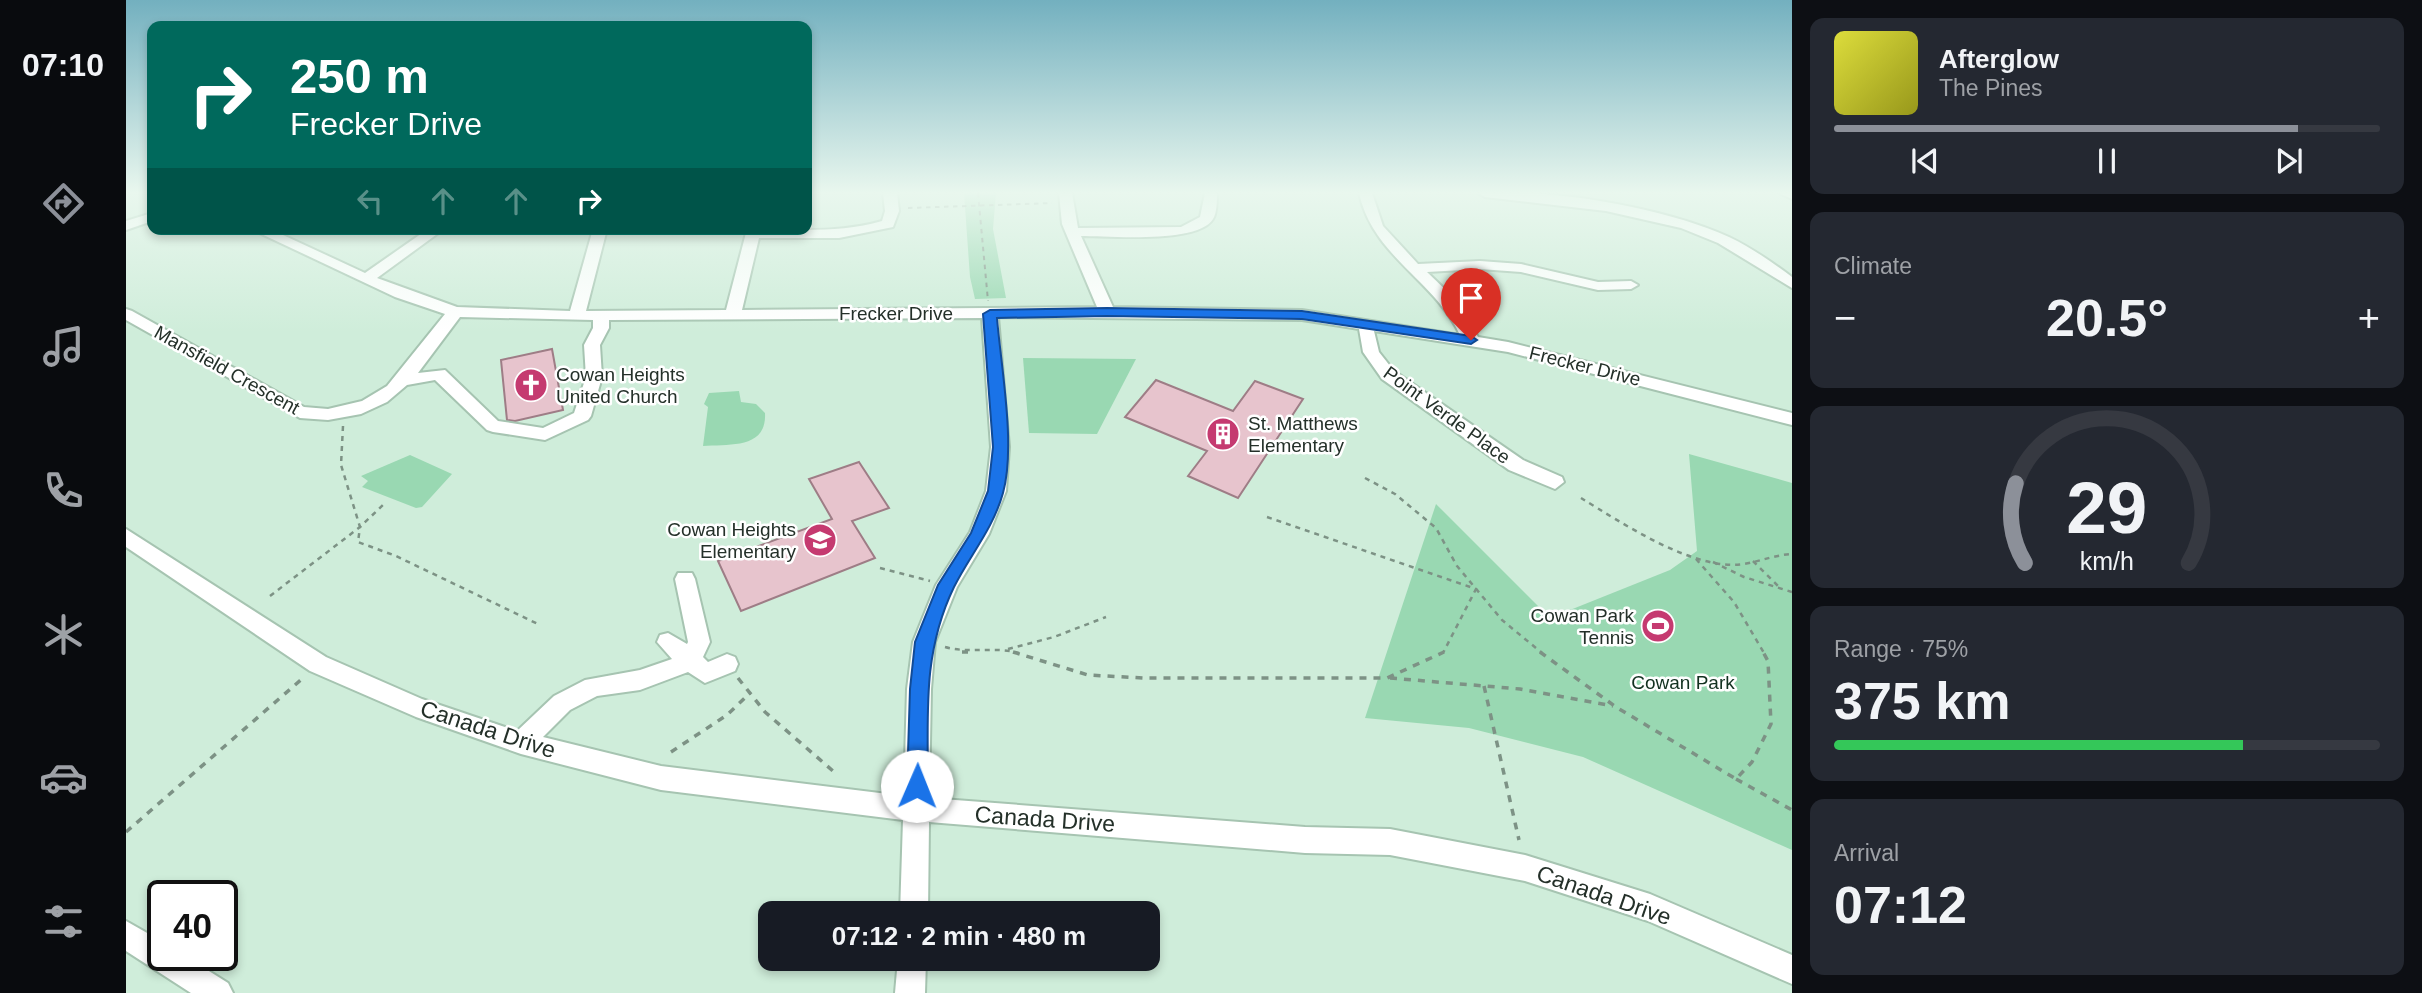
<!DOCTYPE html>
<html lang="en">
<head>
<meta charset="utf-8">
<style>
	:root { --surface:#171b24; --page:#242831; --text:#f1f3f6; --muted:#9ea1a6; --line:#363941; --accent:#8c9099 }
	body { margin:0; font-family:Arial,sans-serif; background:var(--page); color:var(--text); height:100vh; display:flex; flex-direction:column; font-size:26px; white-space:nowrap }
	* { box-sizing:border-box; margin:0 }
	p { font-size:23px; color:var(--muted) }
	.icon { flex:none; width:38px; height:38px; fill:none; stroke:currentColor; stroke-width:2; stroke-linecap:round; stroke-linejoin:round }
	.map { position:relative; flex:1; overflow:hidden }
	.panel { display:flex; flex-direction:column; gap:18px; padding:18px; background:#0d0f14; width:630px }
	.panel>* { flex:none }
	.guide { position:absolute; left:21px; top:21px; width:665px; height:214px; border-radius:14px; box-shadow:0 4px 10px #0003; background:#00695c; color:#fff; overflow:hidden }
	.speed { position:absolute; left:21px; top:880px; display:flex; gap:14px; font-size:35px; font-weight:700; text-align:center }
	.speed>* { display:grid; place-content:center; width:91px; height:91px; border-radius:50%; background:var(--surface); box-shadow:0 4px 10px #0003; line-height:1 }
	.speed .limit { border:4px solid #111; border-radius:10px; background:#fff; color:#111 }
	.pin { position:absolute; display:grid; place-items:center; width:60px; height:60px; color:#fff; margin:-72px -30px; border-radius:50% 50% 50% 0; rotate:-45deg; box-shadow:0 0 7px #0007 }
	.pin .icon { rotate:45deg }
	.me { position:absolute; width:77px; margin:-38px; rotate:1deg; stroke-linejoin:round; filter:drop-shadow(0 0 5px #0008) }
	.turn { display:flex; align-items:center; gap:24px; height:147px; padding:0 28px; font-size:32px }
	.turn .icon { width:91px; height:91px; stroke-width:2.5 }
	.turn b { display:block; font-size:49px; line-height:60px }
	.lanes { display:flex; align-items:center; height:66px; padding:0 28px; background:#0003; justify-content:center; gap:35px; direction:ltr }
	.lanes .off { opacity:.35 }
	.big { font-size:52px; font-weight:700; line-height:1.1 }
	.panel .tile { flex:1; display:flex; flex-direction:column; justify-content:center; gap:10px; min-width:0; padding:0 24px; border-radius:14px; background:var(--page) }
	.panel .dial { align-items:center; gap:0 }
	.dial svg { height:182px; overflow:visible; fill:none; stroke:var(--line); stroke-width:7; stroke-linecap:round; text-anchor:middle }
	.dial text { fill:var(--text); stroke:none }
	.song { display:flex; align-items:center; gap:21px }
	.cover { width:84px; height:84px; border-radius:10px; background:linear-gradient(135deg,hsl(60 70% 55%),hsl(60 70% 35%)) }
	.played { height:7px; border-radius:4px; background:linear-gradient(90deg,var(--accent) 85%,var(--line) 85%) }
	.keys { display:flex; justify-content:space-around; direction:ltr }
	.heat { display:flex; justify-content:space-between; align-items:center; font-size:38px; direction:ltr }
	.charge { height:10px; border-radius:5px; background:linear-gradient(90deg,#34c759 75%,var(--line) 0) }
	.trip { position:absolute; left:632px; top:901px; width:402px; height:70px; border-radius:14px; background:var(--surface); box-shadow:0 4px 10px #0003; font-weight:700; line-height:70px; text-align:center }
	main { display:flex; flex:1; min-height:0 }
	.tab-bar { display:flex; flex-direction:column; width:126px; justify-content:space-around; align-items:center; background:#090b0e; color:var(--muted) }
	.tab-bar .icon { width:49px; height:49px }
	.tab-bar .current { color:var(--accent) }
	.tab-bar b { font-size:32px; color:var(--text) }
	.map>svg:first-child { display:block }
	.green { fill:#99d8b2 }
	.building { fill:#e7c4cd; stroke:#9e7d86; stroke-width:2 }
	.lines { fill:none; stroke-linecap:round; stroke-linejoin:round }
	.minor-casing { stroke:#a6c4b1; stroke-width:4 }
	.path-far2 { stroke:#7d9285; stroke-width:2; stroke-dasharray:4.5 4.5; stroke-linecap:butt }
	.path-far1 { stroke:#7d9285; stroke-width:2.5; stroke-dasharray:5 5; stroke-linecap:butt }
	.path { stroke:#7d9285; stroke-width:3.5; stroke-dasharray:7 7; stroke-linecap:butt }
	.minor { fill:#fff; fill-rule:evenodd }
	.route { fill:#1a73e8; stroke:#114b97; stroke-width:2 }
	.labels { text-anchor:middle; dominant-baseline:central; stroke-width:5; stroke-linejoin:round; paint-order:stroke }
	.street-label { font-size:19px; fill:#243029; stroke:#fff }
	.poi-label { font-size:19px; fill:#243029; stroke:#fff; text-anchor:start }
	.park-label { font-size:19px; fill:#123120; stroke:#fff }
	.near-street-label { font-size:23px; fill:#243029; stroke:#fff }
</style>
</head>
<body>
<main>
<nav class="tab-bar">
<b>07:10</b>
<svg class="icon current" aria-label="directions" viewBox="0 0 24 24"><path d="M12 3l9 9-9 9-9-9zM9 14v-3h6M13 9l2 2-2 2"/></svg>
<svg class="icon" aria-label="music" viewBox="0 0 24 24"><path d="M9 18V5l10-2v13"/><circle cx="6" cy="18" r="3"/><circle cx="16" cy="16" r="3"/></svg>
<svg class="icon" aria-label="phone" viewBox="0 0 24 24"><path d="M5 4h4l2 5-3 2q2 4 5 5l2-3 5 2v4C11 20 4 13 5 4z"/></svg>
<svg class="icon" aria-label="climate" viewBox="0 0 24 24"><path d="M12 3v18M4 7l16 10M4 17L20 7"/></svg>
<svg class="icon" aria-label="car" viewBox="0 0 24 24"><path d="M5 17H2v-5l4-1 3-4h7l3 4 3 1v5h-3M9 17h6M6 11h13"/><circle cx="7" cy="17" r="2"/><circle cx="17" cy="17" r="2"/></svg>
<svg class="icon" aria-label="filters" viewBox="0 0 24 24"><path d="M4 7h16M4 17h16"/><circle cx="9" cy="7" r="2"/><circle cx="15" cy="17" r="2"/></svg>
</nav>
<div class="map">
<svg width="1666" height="993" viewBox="0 0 1666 993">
	<rect width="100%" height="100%" fill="#cfedda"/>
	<!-- green -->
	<g class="green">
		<path d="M838 193H870L867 229 880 298 849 299 844 277Z"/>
		<path d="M897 358 1010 359 971 434 903 433Z"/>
		<path d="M613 391 615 402 630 404 639 413C641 449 604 444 577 446L582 407 578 404 583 393Z"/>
		<path d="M1563 454 1666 483V850L1457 757 1343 728 1239 718 1310 504 1424 618 1544 570 1571 551Z"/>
		<path d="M284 455 326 474 296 507 290 508 236 487 242 481 235 476Z"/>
	</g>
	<!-- building -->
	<g class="building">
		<path d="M426 349 437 410 389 421 381 420 375 360Z"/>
		<path d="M1030 380 1107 411 1129 381 1177 399 1112 498 1062 476 1081 451 999 417Z"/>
		<path d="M733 462 763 508 726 521 749 558 615 611 592 561 706 519 683 479Z"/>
	</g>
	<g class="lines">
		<defs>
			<g id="minor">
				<path d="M757 193H771L773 211 767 227 713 238H633L616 310 971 307 936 224 933 193H946L952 228 1055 227 1074 217 1079 193H1091C1091 200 1091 213 1087 219 1072 244 983 236 955 236L987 307 1176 310 1334 335C1308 279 1247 257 1233 193H1246L1257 226 1292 264 1354 261 1395 264 1472 282 1505 281 1512 285 1505 289 1472 290 1395 272 1354 269 1301 272 1330 300 1352 337 1382 342 1666 413V425L1382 352 1248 331 1253 352 1268 371 1397 460 1436 477 1438 482 1429 489 1383 470 1256 379 1237 352 1233 329 1176 320 872 317 883 447 880 491 863 534 831 587 809 642 805 689 803 798 1179 827 1264 829 1399 855 1524 894 1666 955V984L1522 921 1399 881 1264 855 1179 853 803 822 802 914H774L777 820 535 790 395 754 290 717 184 671 0 547V529L200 657 296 699 391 731 428 696 459 680 514 670 546 659 531 642 534 635 542 633 561 644 562 642 549 579 552 573H566L569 579 584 642 577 657 582 662 601 654 609 657 612 664 609 671 579 683 562 672 514 690 471 696 444 710 417 737 535 766 778 796 781 689 787 642 810 585 844 532 860 491 865 447 856 318 483 320V328L474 345 476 377 465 416 462 420 419 440 367 432 361 430 309 380 281 385 261 402 235 414 202 420 174 418 0 320V309L6 311 178 407 202 409 236 401 261 386 319 314 269 297 125 229H144L239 273 302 229H318L251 278 331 307 444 311 467 229H481L460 311 600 310 621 229C665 229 712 234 756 221L759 211ZM334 317 467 320V328L458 345 460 377 448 413 417 428 372 421 319 370 292 373Z"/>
				<path d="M1352 193C1424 188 1537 207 1603 237 1626 248 1646 262 1666 277V288L1592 243 1555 228 1480 211 1359 197Z"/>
				<path d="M1653 193H1666V199Z"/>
				<path d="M26 213V221L0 230V221Z"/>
				<path d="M0 921 37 942V956H59L102 983 107 993H65L0 951Z"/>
				<path d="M772 959H800L799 993H769Z"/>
			</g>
		</defs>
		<!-- minor casing -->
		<use href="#minor" class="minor-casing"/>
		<!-- path-far2 -->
		<g class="path-far2">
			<path d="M852 193 862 301"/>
			<path d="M782 208 926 203"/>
		</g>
		<!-- path-far1 -->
		<g class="path-far1">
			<path d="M217 426 215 465 234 527 232 542 270 556 414 625"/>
			<path d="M1239 478 1269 494 1310 528 1331 566 1376 620 1416 653"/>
			<path d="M1455 498C1496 523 1569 572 1618 564 1635 561 1649 555 1666 554"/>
			<path d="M1141 517 1350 589 1317 653"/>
			<path d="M1570 559 1608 602 1638 653"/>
			<path d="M1627 561 1653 587"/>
			<path d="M1587 562 1618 577 1666 592"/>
			<path d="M754 568 804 581"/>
			<path d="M144 596 234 527 260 502"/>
			<path d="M819 647C844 654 869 646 893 653"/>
			<path d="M882 649 928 637 980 617"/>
		</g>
		<!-- path -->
		<g class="path">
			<path d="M836 652H842"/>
			<path d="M887 652 962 675 1017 678H1261L1318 652"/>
			<path d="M1414 652 1490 707 1610 779 1626 762 1645 724 1642 661 1637 652"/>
			<path d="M612 678 639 712 707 771"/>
			<path d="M1264 678 1394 689 1487 706"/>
			<path d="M1358 686 1393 840"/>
			<path d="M545 752 601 715 624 693"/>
			<path d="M1610 779 1666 810"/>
			<path d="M0 832 177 678"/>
		</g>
		<!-- minor -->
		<use href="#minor" class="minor"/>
	</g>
	<!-- sky -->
	<linearGradient id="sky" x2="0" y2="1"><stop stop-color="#73b0bf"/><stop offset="0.58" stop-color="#e9f7ee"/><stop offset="1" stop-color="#e9f7ee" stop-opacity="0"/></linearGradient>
	<rect width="1666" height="332" fill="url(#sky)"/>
	<!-- route -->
	<path class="route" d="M981 308 1176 311 1345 336 1351 340 1345 344 1176 319 981 316 871 318C875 367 890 446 877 493 867 529 844 555 828 587 796 653 802 715 802 786L799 792 791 795 784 792 781 786 784 689 789 642 812 585 845 533 862 491 867 447 857 314 864 310Z"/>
	<!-- icons -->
	<defs>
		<symbol id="church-disc" viewBox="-11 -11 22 22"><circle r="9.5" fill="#c53a70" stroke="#fff"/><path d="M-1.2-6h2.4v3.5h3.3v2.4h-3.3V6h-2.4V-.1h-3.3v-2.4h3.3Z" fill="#fff"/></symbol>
		<symbol id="building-disc" viewBox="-11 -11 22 22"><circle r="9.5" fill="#c53a70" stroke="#fff"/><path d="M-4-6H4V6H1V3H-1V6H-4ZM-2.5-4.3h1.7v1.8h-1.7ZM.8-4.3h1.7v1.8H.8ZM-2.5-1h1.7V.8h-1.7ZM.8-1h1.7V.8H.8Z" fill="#fff"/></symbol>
		<symbol id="school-disc" viewBox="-11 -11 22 22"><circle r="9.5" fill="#c53a70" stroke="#fff"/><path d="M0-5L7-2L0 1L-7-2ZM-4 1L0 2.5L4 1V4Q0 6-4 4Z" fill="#fff"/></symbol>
		<symbol id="stadium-disc" viewBox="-11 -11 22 22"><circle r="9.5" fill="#c53a70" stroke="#fff"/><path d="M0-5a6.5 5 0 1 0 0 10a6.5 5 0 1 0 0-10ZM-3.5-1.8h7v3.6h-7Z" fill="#fff"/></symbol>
	</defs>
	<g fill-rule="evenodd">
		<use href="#church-disc" x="386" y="366" width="38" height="38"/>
		<use href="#building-disc" x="1078" y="415" width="38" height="38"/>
		<use href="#school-disc" x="675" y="521" width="38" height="38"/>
		<use href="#stadium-disc" x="1513" y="607" width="38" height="38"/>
	</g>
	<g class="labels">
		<!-- street labels -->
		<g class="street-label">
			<text x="770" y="313">Frecker Drive</text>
			<text transform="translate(1459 366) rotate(14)">Frecker Drive</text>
			<text transform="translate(101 370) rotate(29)">Mansfield Crescent</text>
			<text transform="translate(1321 415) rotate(36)">Point Verde Place</text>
		</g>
		<!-- poi labels -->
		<g class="poi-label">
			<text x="430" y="374">Cowan Heights<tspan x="430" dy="22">United Church</tspan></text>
			<text x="1122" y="423">St. Matthews<tspan x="1122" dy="22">Elementary</tspan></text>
			<text x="670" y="529" text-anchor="end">Cowan Heights<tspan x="670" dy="22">Elementary</tspan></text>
			<text x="1508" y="615" text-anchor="end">Cowan Park<tspan x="1508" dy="22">Tennis</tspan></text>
		</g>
		<!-- park labels -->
		<g class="park-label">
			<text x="1557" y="682">Cowan Park</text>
		</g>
		<!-- near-street labels -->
		<g class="near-street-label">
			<text transform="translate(362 729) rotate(18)">Canada Drive</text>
			<text transform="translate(919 819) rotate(4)">Canada Drive</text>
			<text transform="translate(1478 895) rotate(19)">Canada Drive</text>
		</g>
	</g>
</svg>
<div class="speed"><div class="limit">40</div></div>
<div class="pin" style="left:1345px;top:340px;background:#d93025"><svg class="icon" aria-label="arrive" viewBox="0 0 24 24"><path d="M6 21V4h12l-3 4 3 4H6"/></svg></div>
<svg class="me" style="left:791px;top:786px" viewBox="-20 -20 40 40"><circle r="19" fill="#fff"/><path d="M0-13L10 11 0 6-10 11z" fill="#1a73e8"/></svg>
<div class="trip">07:12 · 2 min · 480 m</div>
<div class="guide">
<div class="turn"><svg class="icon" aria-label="right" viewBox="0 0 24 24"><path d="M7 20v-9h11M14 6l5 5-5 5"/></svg><div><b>250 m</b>Frecker Drive</div></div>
<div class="lanes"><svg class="icon off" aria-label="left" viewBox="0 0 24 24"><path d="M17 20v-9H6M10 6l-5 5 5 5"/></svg><svg class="icon off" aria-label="ahead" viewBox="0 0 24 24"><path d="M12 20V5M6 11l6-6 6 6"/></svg><svg class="icon off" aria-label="ahead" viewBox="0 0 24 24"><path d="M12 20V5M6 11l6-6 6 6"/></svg><svg class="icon" aria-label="right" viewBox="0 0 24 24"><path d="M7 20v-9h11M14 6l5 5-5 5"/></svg></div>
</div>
</div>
<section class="panel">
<div class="tile">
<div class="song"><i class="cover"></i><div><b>Afterglow</b><p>The Pines</p></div></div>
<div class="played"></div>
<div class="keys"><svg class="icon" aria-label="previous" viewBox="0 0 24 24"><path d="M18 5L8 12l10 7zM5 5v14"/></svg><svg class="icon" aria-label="pause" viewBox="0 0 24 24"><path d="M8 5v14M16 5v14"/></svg><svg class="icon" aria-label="next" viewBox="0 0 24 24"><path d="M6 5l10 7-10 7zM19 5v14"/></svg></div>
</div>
<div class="tile"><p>Climate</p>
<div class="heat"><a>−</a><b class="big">20.5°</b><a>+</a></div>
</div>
<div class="tile dial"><svg viewBox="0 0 100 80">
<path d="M14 69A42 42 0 1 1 86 69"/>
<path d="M14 69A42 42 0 0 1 10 34" stroke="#8c9099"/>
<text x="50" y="56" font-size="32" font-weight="700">29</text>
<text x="50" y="72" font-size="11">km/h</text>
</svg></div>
<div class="tile"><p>Range · 75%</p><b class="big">375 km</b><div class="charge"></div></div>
<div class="tile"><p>Arrival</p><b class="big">07:12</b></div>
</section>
</main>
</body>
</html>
